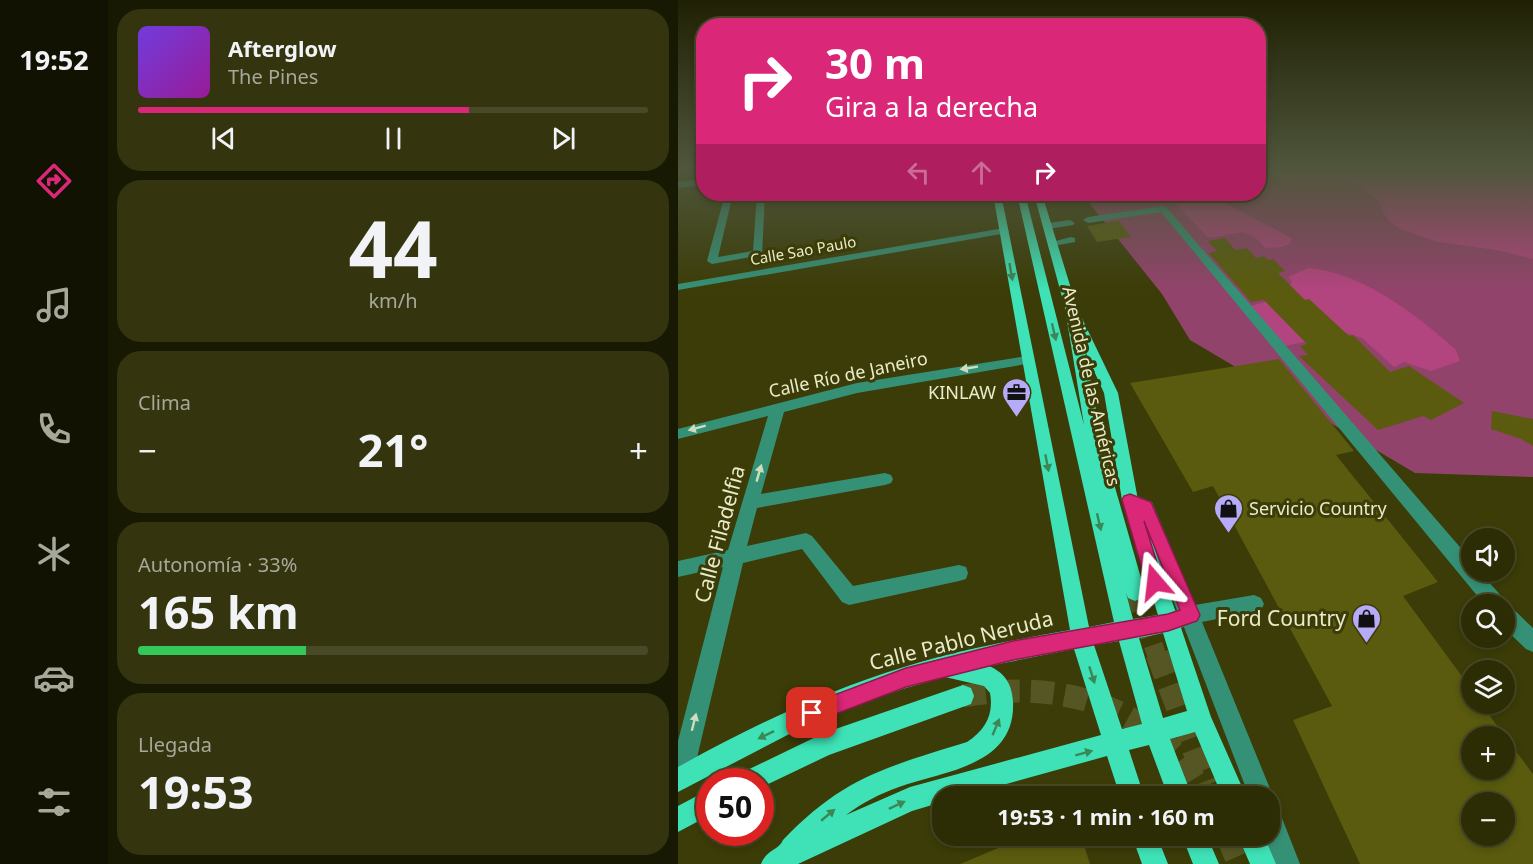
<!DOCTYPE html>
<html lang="es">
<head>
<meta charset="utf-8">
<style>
	:root { --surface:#2c2d05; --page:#34350f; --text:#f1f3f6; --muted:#a6a89a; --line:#484927; --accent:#db2777 }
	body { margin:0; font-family:"Noto Sans",sans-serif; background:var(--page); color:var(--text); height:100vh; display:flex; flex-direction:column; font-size:22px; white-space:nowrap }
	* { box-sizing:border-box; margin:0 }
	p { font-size:20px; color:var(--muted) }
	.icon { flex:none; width:33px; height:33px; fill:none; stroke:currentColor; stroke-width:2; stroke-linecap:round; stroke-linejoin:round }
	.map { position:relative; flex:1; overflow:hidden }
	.side { display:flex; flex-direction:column; gap:9px; padding:9px; background:#181903; width:570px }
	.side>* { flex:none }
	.banner { position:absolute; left:18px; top:18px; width:570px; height:183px; border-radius:24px; box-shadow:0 3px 9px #0003,0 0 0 2px var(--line); background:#db2777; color:#fff; overflow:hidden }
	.buttons { position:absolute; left:783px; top:528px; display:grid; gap:12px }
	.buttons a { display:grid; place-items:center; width:54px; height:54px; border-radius:50%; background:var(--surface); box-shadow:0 3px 9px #0003,0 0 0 2px var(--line); font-size:30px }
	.speed { position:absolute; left:18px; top:768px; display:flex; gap:12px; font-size:30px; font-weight:700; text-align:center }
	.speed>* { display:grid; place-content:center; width:78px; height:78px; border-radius:50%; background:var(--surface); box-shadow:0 3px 9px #0003,0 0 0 2px var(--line); line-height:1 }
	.speed .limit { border:9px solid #d22; background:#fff; color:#111 }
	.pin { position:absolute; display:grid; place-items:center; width:51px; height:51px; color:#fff; margin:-26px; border-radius:12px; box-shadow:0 3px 9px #0006 }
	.me { position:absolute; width:66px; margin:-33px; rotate:343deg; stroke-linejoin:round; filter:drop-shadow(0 0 4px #0008) }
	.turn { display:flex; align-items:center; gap:21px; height:126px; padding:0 30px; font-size:27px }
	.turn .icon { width:78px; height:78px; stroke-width:2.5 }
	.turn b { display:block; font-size:42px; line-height:51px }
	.lanes { display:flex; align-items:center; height:57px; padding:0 30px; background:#0003; justify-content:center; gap:30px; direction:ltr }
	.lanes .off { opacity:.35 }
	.big { font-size:45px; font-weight:700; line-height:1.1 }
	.side .tile { flex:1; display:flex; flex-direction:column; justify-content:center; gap:9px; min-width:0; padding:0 21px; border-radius:24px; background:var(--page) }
	.side .dial { align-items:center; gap:0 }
	.dial b { font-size:78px; line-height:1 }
	.song { display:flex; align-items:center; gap:18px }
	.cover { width:72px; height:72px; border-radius:9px; background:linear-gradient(135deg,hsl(260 70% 55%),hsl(300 70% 35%)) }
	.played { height:6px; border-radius:3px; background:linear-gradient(90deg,var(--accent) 65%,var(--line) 65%) }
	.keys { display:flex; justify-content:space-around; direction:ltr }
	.heat { display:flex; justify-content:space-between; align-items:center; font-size:33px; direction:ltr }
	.charge { height:9px; border-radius:4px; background:linear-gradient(90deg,#34c759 33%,var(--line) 0) }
	.trip { position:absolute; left:254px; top:786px; width:348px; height:60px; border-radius:24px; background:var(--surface); box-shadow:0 3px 9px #0003,0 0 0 2px var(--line); font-weight:700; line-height:60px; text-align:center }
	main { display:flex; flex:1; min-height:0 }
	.menu { display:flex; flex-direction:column; width:108px; justify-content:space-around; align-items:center; background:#121202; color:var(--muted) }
	.menu .icon { width:42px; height:42px }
	.menu .current { color:var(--accent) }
	.menu b { font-size:27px; color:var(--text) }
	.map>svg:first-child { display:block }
	.green { fill:#92436b }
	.forest { fill:#b2447f }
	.building { fill:#5a5b0e; fill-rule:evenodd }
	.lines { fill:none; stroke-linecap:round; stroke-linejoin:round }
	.major-tunnel-far1 { stroke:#555624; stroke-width:19; stroke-dasharray:19 9; stroke-linecap:butt }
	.major-tunnel { stroke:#555624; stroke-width:23; stroke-dasharray:23 11; stroke-linecap:butt }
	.minor { fill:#359176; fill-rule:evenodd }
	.major { fill:#3ee2b6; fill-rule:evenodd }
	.oneway { fill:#3c8756 }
	.oneway2 { fill:#cedebd }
	.route { fill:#db2777; stroke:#8e194d; stroke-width:1.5 }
	.labels { text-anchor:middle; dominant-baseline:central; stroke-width:6; stroke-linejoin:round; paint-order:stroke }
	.far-street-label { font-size:15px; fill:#e9ebca; stroke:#3b3c07 }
	.street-label { font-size:18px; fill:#e9ebca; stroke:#3b3c07 }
	.poi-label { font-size:18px; fill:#e9ebca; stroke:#3b3c07; text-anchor:end }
	.near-street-label { font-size:21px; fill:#e9ebca; stroke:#3b3c07 }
	.near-poi-label { font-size:21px; fill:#e9ebca; stroke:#3b3c07; text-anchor:end }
</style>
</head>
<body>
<main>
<nav class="menu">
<b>19:52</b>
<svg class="icon current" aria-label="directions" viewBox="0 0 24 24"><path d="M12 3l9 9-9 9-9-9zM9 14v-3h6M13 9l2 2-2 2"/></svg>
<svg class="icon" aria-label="music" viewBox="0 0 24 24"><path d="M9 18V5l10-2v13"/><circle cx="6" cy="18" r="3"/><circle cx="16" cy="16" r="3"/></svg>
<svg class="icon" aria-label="phone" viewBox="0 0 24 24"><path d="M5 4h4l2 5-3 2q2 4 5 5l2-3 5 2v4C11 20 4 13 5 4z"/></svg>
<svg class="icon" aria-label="climate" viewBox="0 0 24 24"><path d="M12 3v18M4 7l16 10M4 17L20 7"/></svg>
<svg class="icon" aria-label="car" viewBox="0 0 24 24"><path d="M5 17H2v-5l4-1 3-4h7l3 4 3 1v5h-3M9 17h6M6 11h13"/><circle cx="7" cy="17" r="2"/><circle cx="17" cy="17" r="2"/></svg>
<svg class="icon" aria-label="filters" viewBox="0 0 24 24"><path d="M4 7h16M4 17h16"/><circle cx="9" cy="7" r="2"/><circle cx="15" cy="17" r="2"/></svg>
</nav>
<section class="side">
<div class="tile">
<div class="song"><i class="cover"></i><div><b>Afterglow</b><p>The Pines</p></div></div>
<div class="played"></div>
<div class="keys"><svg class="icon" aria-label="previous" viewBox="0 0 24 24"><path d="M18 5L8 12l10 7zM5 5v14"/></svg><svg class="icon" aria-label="pause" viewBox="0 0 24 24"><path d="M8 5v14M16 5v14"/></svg><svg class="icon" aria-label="next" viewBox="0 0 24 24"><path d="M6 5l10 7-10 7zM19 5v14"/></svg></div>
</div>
<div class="tile dial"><b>44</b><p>km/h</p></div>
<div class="tile"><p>Clima</p>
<div class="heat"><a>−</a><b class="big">21°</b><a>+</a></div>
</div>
<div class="tile"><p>Autonomía · 33%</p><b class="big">165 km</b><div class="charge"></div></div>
<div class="tile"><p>Llegada</p><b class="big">19:53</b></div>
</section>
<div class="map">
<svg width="855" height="864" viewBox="0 0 855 864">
	<rect width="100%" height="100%" fill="#3b3c07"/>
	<!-- green -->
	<path class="green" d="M581 169H855V477L737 473 512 340 484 294 404 194H580Z"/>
	<!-- forest -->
	<g class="forest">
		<path d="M581 169H855V259L818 250 760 242 722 229 710 220 699 200 687 190 668 181 598 175Z"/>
		<path d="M533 196 604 233 614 239 612 244 604 247 587 248 577 237 566 232 531 238 495 202Z"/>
		<path d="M630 268C684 272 739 315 778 350L782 361 753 371 726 362 716 367 684 338 668 333 607 346 573 306C588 302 606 297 614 282L610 277Z"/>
	</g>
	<!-- building -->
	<g class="building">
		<path d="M441 221 453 237 419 242 409 226Z"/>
		<path d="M547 238 557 250 569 248 578 258 586 256 590 260 595 259 607 271 600 273 627 300 631 299 671 336 675 335 712 372 731 366 786 403 753 420 745 416 700 430 621 356 630 355 622 346 629 344 586 300 573 302 531 253 539 251 530 241Z"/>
		<path d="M601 359 676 451 658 455 760 582 725 596 794 690V704H803L855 774V864H682L615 720 654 706 535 486 515 492 452 383ZM794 736H826V770H794ZM794 802H826V836H794Z"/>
		<path d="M814 411 855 419V446L843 439 813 429Z"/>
		<path d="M349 836H403L412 864H282Z"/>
	</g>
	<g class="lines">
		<!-- major-tunnel-far1 -->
		<path class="major-tunnel-far1" d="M457 592 479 656"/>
		<!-- major-tunnel -->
		<g class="major-tunnel">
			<path d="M479 654 529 785"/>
			<path d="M285 696C361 683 438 694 495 751 508 764 517 781 527 796"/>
			<path d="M549 836 561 864"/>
		</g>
		<!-- minor -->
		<g class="minor">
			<path d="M26 179V185L0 188V182Z"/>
			<path d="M47 194H55L40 257 75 251 79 194H87L84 255 34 264 29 261Z"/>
			<path d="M485 206 488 207 794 561V572H802L825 598 827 605 833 607 855 628V652L848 649 826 628V604H806L483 212 410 223 405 220 410 217Z"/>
			<path d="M392 220 397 223 395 225 370 229 365 226 370 223Z"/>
			<path d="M326 228 331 231 329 233 0 290V284Z"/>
			<path d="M393 237 397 238V242L375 246 370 243Z"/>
			<path d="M349 356 356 360 354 363 179 393 106 412 83 494 207 473 213 475 215 479 213 483 207 485 79 508 69 546 128 533 134 536 175 586 281 565 288 567 290 573 288 579 281 581 171 605 164 602 124 549 65 563 14 779 10 787 0 790V741L45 567 0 577V561L50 550 90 416 0 439V429L179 383Z"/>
			<path d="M452 493 474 502 517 605 576 595 583 598 586 604 583 610 524 622 595 796 591 805 600 808 622 864H596L585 836H591V796H571L506 627 490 632 483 630 480 623 483 616 499 610 461 512 446 505 444 500 446 495Z"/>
		</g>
		<!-- major -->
		<g class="major">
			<path d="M315 194H323L411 627 436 622 339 194H347L406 425 387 308 356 194H364L399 308 440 393 460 500 533 717 568 796H544L517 732 492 739 514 796H490L471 745 451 750 466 796H442L429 756 285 796H264V802L234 811 120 864H83C89 849 100 851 105 840 165 777 209 767 289 742 307 730 316 715 312 693L306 686 267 677 228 688 169 708 119 730 0 792V767C72 727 147 691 226 667 280 650 336 640 392 630ZM407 351 426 393 444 500 480 615 455 619 448 593 450 598 457 601 464 598 467 592 424 442ZM485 633 509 711 485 718 461 638ZM441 641 464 724 444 729 416 645ZM396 649 423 735 232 787 168 815C184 803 201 794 221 787 266 771 338 766 335 702 334 684 327 673 311 666Z"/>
			<path d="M285 685 293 688 296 696 293 704 151 755 82 788V782H57L61 774 146 733Z"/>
			<path d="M32 789V815L0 832V806Z"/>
			<path d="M454 836H479L490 864H464Z"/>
			<path d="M504 836H529L541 864H515Z"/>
			<path d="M560 836H586L598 864H572Z"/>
		</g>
	</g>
	<!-- one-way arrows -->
	<defs><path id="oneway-solid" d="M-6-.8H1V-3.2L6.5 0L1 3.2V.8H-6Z" transform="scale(1.5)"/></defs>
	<g class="oneway">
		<use href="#oneway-solid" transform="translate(333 272) rotate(80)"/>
		<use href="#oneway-solid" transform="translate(376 332) rotate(77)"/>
		<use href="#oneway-solid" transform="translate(369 463) rotate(79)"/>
		<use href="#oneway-solid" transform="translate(421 522) rotate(77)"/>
		<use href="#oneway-solid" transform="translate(414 675) rotate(72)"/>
		<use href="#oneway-solid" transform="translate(318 727) rotate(-67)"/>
		<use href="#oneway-solid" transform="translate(88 735) rotate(154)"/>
		<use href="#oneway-solid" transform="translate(406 753) rotate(-15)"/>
		<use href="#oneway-solid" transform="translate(219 805) rotate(-25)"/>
		<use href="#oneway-solid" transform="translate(150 815) rotate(-40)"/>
	</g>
	<g class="oneway2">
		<use href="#oneway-solid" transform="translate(291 368) rotate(171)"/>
		<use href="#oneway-solid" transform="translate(19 428) rotate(165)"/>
		<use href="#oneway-solid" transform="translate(81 473) rotate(-74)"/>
		<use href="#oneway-solid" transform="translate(16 722) rotate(-76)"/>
	</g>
	<!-- sky -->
	<linearGradient id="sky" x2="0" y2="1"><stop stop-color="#202104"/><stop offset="0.58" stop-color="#4f563c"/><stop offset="1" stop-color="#4f563c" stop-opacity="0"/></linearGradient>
	<rect width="855" height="290" fill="url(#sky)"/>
	<!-- route -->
	<path class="route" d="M452 494 473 502 522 615 519 621 490 631 335 660 228 687 134 723 127 720 124 713 127 706 228 668 335 641 490 614 502 610 466 521 485 582 483 587 477 589 471 587 468 582 444 500 446 496Z"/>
	<!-- icons -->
	<defs>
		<symbol id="office-pin" viewBox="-11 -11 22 30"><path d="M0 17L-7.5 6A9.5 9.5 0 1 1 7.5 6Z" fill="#b6abf8" stroke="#3b3c07"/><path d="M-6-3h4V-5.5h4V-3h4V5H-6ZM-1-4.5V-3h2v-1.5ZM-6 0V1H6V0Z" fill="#111"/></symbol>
		<symbol id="shop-pin" viewBox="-11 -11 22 30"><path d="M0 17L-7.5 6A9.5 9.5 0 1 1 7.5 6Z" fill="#b6abf8" stroke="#3b3c07"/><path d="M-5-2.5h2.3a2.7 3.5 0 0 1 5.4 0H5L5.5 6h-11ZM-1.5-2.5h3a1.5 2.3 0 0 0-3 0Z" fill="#111"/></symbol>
	</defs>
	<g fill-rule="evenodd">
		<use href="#office-pin" x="322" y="376" width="33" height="45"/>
		<use href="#shop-pin" x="534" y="492" width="33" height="45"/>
		<use href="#shop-pin" x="672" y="602" width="33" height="45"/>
	</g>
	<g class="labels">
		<!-- far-street labels -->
		<g class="far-street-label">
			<text transform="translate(125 250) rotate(-10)">Calle Sao Paulo</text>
		</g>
		<!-- street labels -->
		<g class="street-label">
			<text transform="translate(170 374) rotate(-12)">Calle Río de Janeiro</text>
			<text transform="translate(414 386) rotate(77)">Avenida de las Américas</text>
		</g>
		<!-- poi labels -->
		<g class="poi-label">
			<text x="318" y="392">KINLAW</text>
			<text x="571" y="508" text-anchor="start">Servicio Country</text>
		</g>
		<!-- near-street labels -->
		<g class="near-street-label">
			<text transform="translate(41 534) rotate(-75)">Calle Filadelfia</text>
			<text transform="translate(283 640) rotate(-14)">Calle Pablo Neruda</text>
		</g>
		<!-- near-poi labels -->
		<g class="near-poi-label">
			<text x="668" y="618">Ford Country</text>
		</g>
	</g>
</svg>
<div class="buttons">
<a><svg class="icon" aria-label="sound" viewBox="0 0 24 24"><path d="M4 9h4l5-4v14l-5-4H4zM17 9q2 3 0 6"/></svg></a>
<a><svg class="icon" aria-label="search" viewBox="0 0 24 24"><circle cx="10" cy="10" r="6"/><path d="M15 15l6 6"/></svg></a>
<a><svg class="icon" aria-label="layers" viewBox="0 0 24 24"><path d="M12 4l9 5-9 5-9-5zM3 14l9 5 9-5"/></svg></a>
<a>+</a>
<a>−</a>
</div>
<div class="speed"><div class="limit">50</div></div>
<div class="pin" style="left:134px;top:713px;background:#d93025"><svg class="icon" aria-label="arrive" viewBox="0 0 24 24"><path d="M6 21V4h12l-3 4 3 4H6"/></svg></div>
<svg class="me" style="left:477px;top:582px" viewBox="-20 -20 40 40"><path d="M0-17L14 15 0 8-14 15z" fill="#db2777" stroke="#fff" stroke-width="4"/></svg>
<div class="trip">19:53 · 1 min · 160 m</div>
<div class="banner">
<div class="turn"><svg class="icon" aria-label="right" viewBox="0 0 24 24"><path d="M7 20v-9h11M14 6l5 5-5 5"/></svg><div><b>30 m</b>Gira a la derecha</div></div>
<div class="lanes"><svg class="icon off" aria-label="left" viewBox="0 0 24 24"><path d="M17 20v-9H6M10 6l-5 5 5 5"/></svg><svg class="icon off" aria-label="ahead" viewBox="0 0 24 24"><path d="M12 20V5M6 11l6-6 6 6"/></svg><svg class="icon" aria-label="right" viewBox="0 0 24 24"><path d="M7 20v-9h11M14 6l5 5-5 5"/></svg></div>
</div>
</div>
</main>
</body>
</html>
